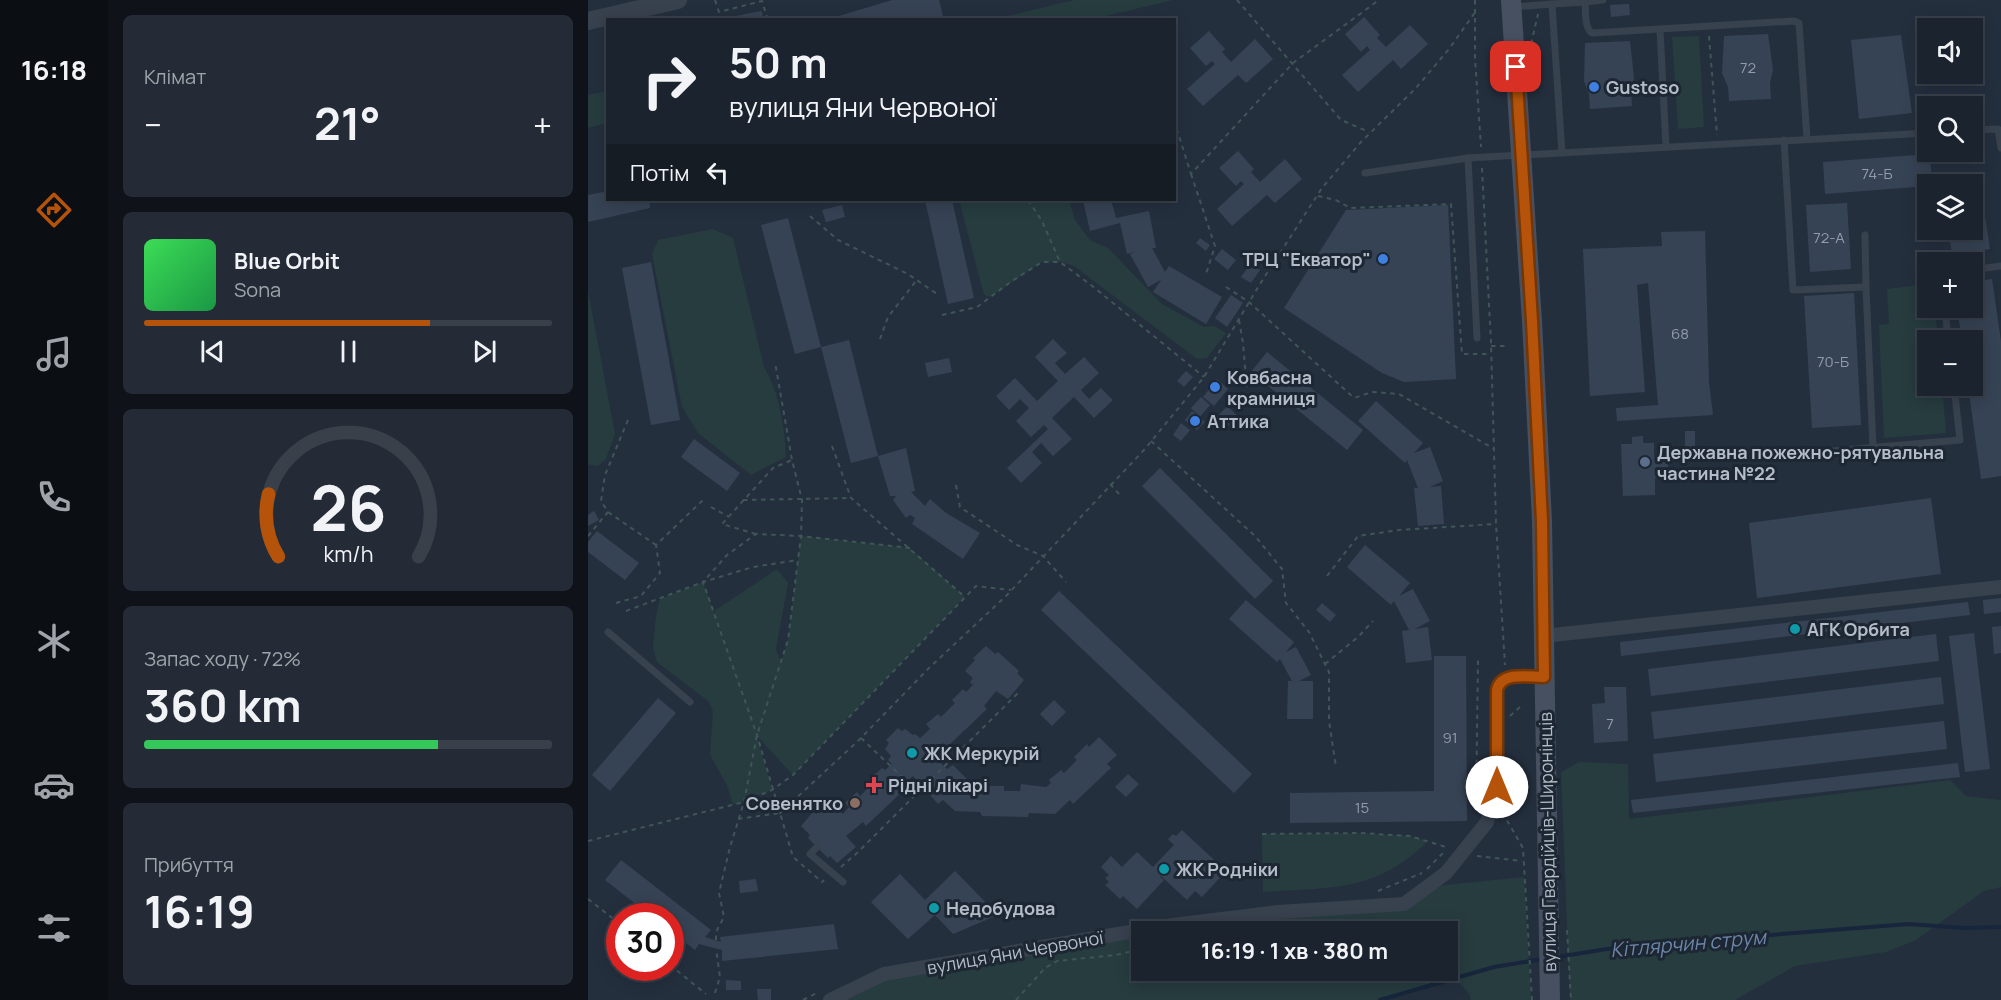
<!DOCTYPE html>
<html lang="uk">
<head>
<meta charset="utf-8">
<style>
	:root { --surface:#1b232e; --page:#242b36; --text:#f1f3f6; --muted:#a0a4aa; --line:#39404a; --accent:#b45309 }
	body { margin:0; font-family:Manrope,sans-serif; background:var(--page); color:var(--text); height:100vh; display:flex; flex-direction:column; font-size:22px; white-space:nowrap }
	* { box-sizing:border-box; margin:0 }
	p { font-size:20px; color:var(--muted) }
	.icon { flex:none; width:33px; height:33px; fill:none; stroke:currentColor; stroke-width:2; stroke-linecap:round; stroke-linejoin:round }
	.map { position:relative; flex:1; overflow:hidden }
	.panel { display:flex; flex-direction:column; gap:15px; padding:15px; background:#0f1319; width:480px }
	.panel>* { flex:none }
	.guide { position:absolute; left:18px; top:18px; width:570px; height:183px; border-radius:0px; box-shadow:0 3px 15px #0003,0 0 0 2px var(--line); background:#1b232e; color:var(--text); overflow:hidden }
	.fabs { position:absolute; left:1329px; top:18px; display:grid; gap:12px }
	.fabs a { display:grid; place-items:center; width:66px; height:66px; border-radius:0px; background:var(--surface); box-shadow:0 3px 15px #0003,0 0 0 2px var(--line); font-size:30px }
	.speed { position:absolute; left:18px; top:903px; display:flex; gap:12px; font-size:30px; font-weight:700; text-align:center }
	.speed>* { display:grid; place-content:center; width:78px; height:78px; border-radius:50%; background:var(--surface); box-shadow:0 3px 15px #0003,0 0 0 2px var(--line); line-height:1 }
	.speed .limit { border:9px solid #d22; background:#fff; color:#111 }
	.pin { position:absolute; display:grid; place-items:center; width:51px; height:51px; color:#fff; margin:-26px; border-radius:12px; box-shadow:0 3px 9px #0006 }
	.me { position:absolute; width:66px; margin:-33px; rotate:0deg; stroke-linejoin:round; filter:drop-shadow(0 0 4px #0008) }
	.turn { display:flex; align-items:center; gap:21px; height:126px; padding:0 24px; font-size:27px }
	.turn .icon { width:78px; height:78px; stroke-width:2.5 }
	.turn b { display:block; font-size:42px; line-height:51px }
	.then { display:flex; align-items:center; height:57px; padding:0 24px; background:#0003; gap:12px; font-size:22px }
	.big { font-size:45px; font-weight:700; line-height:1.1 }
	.panel .tile { flex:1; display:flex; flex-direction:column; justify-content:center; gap:9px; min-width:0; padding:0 21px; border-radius:9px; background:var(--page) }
	.panel .dial { align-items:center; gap:0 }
	.dial svg { height:156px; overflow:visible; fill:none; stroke:var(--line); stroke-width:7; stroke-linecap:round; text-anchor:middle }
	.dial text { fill:var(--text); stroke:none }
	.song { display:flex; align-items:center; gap:18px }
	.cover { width:72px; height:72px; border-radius:9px; background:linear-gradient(135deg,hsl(130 70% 55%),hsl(140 70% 35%)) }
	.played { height:6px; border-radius:3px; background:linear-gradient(90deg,var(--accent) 70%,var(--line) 70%) }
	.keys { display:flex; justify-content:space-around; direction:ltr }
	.heat { display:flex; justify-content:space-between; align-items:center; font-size:33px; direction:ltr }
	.charge { height:9px; border-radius:4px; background:linear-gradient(90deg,#34c759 72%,var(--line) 0) }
	.trip { position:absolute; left:543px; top:921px; width:327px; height:60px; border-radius:0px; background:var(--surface); box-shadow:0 3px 15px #0003,0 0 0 2px var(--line); font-weight:700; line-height:60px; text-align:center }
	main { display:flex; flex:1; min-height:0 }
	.menu { display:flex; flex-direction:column; width:108px; justify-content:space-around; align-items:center; background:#0b0e12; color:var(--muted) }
	.menu .icon { width:42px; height:42px }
	.menu .current { color:var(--accent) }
	.menu b { font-size:27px; color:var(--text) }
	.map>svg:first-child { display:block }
	.green { fill:#263c3f; fill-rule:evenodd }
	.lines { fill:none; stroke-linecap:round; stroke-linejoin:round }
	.stream { stroke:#17263c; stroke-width:4 }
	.building { fill:#364354 }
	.path { stroke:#3f5557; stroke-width:2; stroke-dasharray:4.5 4.5; stroke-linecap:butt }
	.service { stroke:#38414e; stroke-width:7 }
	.minor { stroke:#38414e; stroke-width:14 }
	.tertiary { stroke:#38414e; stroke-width:18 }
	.secondary { stroke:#465061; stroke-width:20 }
	.route-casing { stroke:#753606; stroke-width:15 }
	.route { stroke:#b45309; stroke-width:10 }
	.shop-dot { fill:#3f7fe0; stroke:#1d2633; stroke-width:2 }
	.service-dot { fill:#5c6f8a; stroke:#1d2633; stroke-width:2 }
	.culture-dot { fill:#0f9aa8; stroke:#1d2633; stroke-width:2 }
	.health-dot { fill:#e0444e; stroke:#1d2633; stroke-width:2 }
	.education-dot { fill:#8d6e63; stroke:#1d2633; stroke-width:2 }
	.labels { text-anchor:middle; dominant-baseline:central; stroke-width:6; stroke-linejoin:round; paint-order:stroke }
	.number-label { font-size:15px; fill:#929caa }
	.poi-label { font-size:18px; font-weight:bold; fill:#b4bcc9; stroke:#1d2633; text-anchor:start }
	.street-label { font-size:18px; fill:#b4bcc9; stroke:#1d2633 }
	.water-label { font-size:20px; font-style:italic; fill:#6d86a8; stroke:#1d2633 }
</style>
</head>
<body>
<main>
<nav class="menu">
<b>16:18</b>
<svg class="icon current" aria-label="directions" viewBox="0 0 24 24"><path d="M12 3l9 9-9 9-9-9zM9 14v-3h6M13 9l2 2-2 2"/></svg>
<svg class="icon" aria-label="music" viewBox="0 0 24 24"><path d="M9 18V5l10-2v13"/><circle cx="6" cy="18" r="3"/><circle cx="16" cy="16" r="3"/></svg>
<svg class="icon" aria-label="phone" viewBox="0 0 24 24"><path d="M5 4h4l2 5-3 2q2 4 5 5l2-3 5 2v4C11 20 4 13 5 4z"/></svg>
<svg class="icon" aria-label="climate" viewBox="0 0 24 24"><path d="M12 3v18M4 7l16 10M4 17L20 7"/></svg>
<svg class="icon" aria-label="car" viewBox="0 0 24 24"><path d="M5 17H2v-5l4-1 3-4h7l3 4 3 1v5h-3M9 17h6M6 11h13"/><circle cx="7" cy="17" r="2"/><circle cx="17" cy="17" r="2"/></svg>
<svg class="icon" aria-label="filters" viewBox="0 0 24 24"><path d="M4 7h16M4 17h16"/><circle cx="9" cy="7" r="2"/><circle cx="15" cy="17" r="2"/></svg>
</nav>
<section class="panel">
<div class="tile"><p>Клімат</p>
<div class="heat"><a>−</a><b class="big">21°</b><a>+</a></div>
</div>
<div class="tile">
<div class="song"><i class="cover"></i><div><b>Blue Orbit</b><p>Sona</p></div></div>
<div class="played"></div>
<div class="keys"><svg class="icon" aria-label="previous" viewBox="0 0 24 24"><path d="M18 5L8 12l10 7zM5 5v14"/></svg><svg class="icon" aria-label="pause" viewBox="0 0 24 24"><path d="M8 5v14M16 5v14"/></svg><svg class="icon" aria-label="next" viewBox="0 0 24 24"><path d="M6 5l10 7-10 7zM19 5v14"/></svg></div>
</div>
<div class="tile dial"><svg viewBox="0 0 100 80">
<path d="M14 69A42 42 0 1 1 86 69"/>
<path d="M14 69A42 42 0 0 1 9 37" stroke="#b45309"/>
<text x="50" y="56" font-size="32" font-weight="700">26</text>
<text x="50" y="72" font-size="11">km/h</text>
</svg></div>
<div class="tile"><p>Запас ходу · 72%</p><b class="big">360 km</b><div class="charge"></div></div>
<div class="tile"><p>Прибуття</p><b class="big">16:19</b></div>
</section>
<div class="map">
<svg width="1413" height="1000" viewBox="0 0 1413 1000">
	<rect width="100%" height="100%" fill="#242f3e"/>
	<!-- green -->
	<g class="green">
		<path d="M486 0H585L505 19H407Z"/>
		<path d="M1111 36 1116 127 1090 129 1084 37Z"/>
		<path d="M19 91V123L0 128V95Z"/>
		<path d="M371 200H481L487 220 502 240 520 248 574 304 616 327 626 326 638 333 619 358 609 359 486 266 472 262H454L402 297 396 295Z"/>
		<path d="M125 229 145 238 176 367C191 392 197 428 198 457L163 475 110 433 94 407 64 254 70 240Z"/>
		<path d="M1339 284 1340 308H1347L1350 340H1340V386H1354L1358 433 1296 438 1291 325 1301 324 1299 289Z"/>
		<path d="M0 291 27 434 18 459 10 466 1 465 0 462Z"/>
		<path d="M213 536 322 548 377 597 205 775 169 736 184 790 145 805 139 785 122 755 125 711 120 701 69 662 65 648 68 616 72 599 115 582 142 656 126 611 189 569 200 583 188 649 193 662 200 640Z"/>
		<path d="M991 762 1040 764 1041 819 1362 780 1378 796 1413 800V887L1396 891 1328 940 1298 952 1207 966 1147 1000H982L973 772Z"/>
		<path d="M772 833 822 836 840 841C787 893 744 887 675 892L674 834Z"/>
		<path d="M936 877 943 1000H883L882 995 868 978 791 1000H242L296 974 577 926 690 912 815 904 838 887ZM554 932H860V970H554Z"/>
	</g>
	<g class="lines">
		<!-- stream -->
		<g class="stream">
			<path d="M969 957 1019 949 1131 939 1321 924 1376 928 1413 927"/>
			<path d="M792 1000 906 967 955 959"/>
		</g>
	</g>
	<!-- building -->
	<g class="building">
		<path d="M304 0H351L355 16 345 20H238Z"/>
		<path d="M1041 4 1042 15 1023 17 1022 5Z"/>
		<path d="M174 11 175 20H137V18Z"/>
		<path d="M776 17 792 35 789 38 798 47 822 25 840 44 813 69 805 60 770 92 754 75 782 50 779 46 773 52 757 34Z"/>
		<path d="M621 31 637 49 634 52 643 62 667 39 685 59 658 83 650 75 615 106 599 89 627 64 624 61 618 66 602 48Z"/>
		<path d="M1180 34 1185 70 1182 83 1183 99 1141 101 1140 87 1134 73 1136 36Z"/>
		<path d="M1313 35 1324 113 1271 119 1263 40Z"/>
		<path d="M1042 41 1046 78 1043 90 1044 106 1002 109 1001 94 996 81 997 43Z"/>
		<path d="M650 151 666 169 663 172 672 182 697 159 714 179 687 203 679 195 644 226 629 209 656 184 653 181 648 186 631 168Z"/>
		<path d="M1342 154 1344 184H1340V186L1237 194 1235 162Z"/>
		<path d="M1393 190 1402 249 1364 254 1360 230H1384V192Z"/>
		<path d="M20 191V200H61L62 208 0 222V195Z"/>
		<path d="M337 200H364L386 298 360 304Z"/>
		<path d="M495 200H523L528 218 561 211 568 248H564L577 272 581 266 634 297 618 324 565 292 573 280 560 287 542 254 547 252 539 254 532 223 502 231Z"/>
		<path d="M1259 203 1263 269 1222 272 1218 205Z"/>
		<path d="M254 205 257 217 238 222 234 210Z"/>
		<path d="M860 205 868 379 816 382 794 373 696 308 758 210Z"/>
		<path d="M200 218 233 347 207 354 173 225Z"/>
		<path d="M1117 231 1121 382 1125 415 1029 421 1028 408 1070 405 1060 283 1049 285 1057 392 1002 396 995 249 1074 246 1073 232Z"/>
		<path d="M612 238 622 245 618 251 608 243Z"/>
		<path d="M634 249 648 260 640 270 626 259Z"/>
		<path d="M63 262 92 420 63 425 34 268Z"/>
		<path d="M662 264 672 270 663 283 653 277Z"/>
		<path d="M1404 279 1413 341V476L1393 479 1380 386H1384V340H1374L1369 308H1384V282Z"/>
		<path d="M1266 293 1273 425 1224 428 1216 296Z"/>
		<path d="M643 295 655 303 639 327 627 318Z"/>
		<path d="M465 339 479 353 467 363 477 374 496 357 511 373 493 390 501 399 513 388 525 400 506 418 486 397 464 418 484 439 465 456 453 443 444 452 454 463 433 483 419 468 460 429 456 425 443 437 428 421 441 408 432 399 421 410 408 396 427 378 449 401 470 381 447 357Z"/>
		<path d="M261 340 290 456 263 463 233 347Z"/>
		<path d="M679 352 775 430 759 450 663 372Z"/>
		<path d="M361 358 364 372 340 377 337 363Z"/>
		<path d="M598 371 605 377 596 387 589 381Z"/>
		<path d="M629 379 640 389 626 406 615 397Z"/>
		<path d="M613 397 622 405 612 417 603 408Z"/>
		<path d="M788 401 835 443 826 453 842 447 855 481 842 487 853 486 856 524 830 526 826 488H830L819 460 817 463 770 421Z"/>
		<path d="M639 406 655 421 646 431 630 416Z"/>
		<path d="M604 411 617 422 609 430 597 420Z"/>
		<path d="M593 423 602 430 593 441 585 435Z"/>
		<rect x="1097" y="431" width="10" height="21"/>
		<path d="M1055 436V443H1066V455H1080V478H1067V495L1035 496 1033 444H1044V437Z"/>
		<path d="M106 439 152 473 139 491 93 457Z"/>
		<path d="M318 448 327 491 323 492 337 506 342 499 358 513 392 533 375 559 324 524 327 518 322 515 318 518 305 500 308 496H302L290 456Z"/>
		<path d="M572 468 685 581 667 599 554 486Z"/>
		<path d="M1343 498 1353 574 1169 598 1161 523Z"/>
		<path d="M6 511 11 520 0 526V515Z"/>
		<path d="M9 531 51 563 37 580 0 552V542Z"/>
		<path d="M777 545 822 583 811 596 825 589 842 621 827 629 840 627 844 660 818 663 814 631 821 630 806 601 803 605 759 567Z"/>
		<path d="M471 591 664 774 646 793 453 610Z"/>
		<path d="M1413 598V612L1396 614 1395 600Z"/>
		<path d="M658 600 706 642 698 652 708 647 723 675 711 681H725V719H699L700 681H704L692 659 689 662 641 619Z"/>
		<path d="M1380 602 1382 615 1033 656 1032 642Z"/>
		<path d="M734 603 748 615 742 622 728 610Z"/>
		<path d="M1413 626V653L1406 654 1404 627Z"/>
		<path d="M1386 633 1402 769 1377 772 1361 636Z"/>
		<path d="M1348 634 1351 661 1063 696 1060 669Z"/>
		<path d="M398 646 407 654 410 652 431 671 429 673 436 680 420 699 408 691 396 706 399 709 359 747 355 743 346 752 349 755 347 758 359 769 365 765 379 779 375 783 378 789H391V786H416V791H432L433 784 458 787 463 783 461 780 473 770 476 773 489 760 486 757 499 744 501 747 511 737 529 755 519 764 523 768 485 804 482 800 467 814 441 813 440 817 394 816 392 812 367 811 355 800 350 804 325 776 315 785 318 788 278 826 275 822 258 836 268 847 249 863 242 856 240 858 220 838 222 835 213 826 225 812 228 814 238 805 246 812 250 809 255 814 261 807 257 803 269 792 272 796 286 782 283 778 294 768 297 770 304 764 300 760 303 756 297 749 301 743 298 740 310 728 314 731 317 729 325 735 327 734 332 738 342 729 338 724 350 714 353 717 367 703 364 700 375 689 378 692 385 685 382 682 385 678 377 671 387 660 385 658Z"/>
		<path d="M846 656H878L879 821 702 823V793L846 791Z"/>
		<path d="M1353 677 1356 704 1066 739 1063 712Z"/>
		<path d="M1016 687H1038L1040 741 1006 743 1004 704 1017 703Z"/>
		<path d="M70 698 88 713 22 791 4 775Z"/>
		<path d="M466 700 478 712 464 726 452 714Z"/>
		<path d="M1356 721 1359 749 1068 782 1065 754Z"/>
		<path d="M1370 763 1372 777 1045 813 1043 800Z"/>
		<path d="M540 774 551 784 538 797 527 787Z"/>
		<path d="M594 830 638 871 614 897 607 891 599 900 573 876 572 877 576 880 549 909 535 896 532 899 517 885 521 882 517 878 521 875 513 867 523 856 534 867 549 852 565 867 586 845 580 839 585 834 588 836Z"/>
		<path d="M33 860 123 930 117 937 133 942 132 937 246 924 250 949 134 961V950L111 944 107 950 82 931V916H63L17 880Z"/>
		<path d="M367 871 410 915 365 934 347 915 320 939 283 902 312 874 337 900Z"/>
		<path d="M168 879 170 891 152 893 151 881Z"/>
		<path d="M138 980 153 981V990H138Z"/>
		<path d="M169 989H183V1000H170Z"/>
	</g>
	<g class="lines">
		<!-- path -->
		<g class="path">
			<path d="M127 0 131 12 174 1 180 20"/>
			<path d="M649 0 753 120 781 132"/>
			<path d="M887 0V58L893 147"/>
			<path d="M1121 36 1129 135"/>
			<path d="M945 71 944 40 950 14"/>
			<path d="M586 120 603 174 705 63 791 0"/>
			<path d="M894 168 903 343 908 524 917 665"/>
			<path d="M603 174 627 246 618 274"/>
			<path d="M730 196 748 200 762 208 863 204 874 354H903"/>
			<path d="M440 200 454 221 472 262 503 285 616 377"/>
			<path d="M222 216 250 240 320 274 349 294"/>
			<path d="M638 287 661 302 766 398 784 392 811 394 906 449"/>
			<path d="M354 315 389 307 424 281 454 262H472"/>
			<path d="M651 320 655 343 659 391"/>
			<path d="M292 339 300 317 328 281"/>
			<path d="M903 346H921"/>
			<path d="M40 420 17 475 13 501 20 512 68 545"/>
			<path d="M563 441 667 536 694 569 698 603 721 632 741 672V721L748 767"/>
			<path d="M244 446 263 498 377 597"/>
			<path d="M522 484 532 495"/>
			<path d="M368 485 372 507 429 545 455 556 478 582"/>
			<path d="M155 500 263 498"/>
			<path d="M123 507 141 517"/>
			<path d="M168 534 134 524 185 468 204 460"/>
			<path d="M0 536 20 512"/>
			<path d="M322 548 213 536 168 534 139 555 115 582 169 735 192 813 271 740 340 669 418 596 556 450 616 377 672 284 734 188 773 142 828 88 861 49 888 11"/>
			<path d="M739 576 770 536 811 530 908 524"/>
			<path d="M28 603 53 596 72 573 68 545 115 500"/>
			<path d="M38 611 115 582 165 567 210 560"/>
			<path d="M737 664 770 637 785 621"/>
			<path d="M922 716 934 705"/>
			<path d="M273 738 330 792"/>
			<path d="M888 809 890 659"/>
			<path d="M917 812V817L935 848 944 1000"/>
			<path d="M150 819 192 813 205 857 234 882 236 880"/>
			<path d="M674 834 772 833 822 836 861 848"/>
			<path d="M0 841 156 802 184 790 205 775 388 586 423 590"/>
			<path d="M889 856 934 861"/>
			<path d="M253 867 269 853 431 692"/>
			<path d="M839 869 856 852"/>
			<path d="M790 891 834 873"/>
			<path d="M0 899 32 924"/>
			<path d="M979 930 983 1000"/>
			<path d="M128 940V932L136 917 131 893 142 847 156 802 169 735 200 640 213 536 214 500 204 460 187 362"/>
			<path d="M82 965 118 994"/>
			<path d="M127 993 132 977 128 949"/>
			<path d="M215 1000 231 992"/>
			<path d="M428 1000 457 968 469 961 528 955 554 949"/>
		</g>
		<!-- service -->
		<g class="service">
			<path d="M997 2 1015 0"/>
			<path d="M964 4 997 2C998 12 996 27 1004 33L1072 29 1078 147"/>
			<path d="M927 7 964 4 974 153"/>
			<path d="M1072 29 1206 21 1211 23 1219 139"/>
			<path d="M1384 130 1410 129 1413 148"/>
			<path d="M1196 140 1205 290 1278 287 1285 448"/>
			<path d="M880 158 889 338"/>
			<path d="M777 173 880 158 1340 133"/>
			<path d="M1277 235 1278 287"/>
			<path d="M1384 270 1413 266"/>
			<path d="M1357 308 1360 340"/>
			<path d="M1210 454 1372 440 1366 386"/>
			<path d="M20 632 102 702"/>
			<path d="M229 847 222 854 255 882"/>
		</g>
		<!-- minor -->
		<g class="minor">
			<path d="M955 636 1413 587"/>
			<path d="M242 1000 296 974 577 926 690 912 816 904 858 873 899 822 909 787V690C913 671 940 677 956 677"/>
		</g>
		<!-- tertiary -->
		<path class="tertiary" d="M0 21 90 0"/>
		<!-- secondary -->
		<path class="secondary" d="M923 0 944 321 954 521 962 1000"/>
	</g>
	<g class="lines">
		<defs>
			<path id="route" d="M909 787V690C913 671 940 677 956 677L954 521 944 321 928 67"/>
		</defs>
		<!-- route casing -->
		<use href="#route" class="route-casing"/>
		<!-- route -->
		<use href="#route" class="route"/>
	</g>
	<!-- markers -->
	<g class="shop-dot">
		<circle cx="1006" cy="87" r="6"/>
		<circle cx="795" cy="259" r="6"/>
		<circle cx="627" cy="387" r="6"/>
		<circle cx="607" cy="421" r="6"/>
	</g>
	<circle class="service-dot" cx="1057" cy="462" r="6"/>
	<g class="culture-dot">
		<circle cx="1207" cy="629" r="6"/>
		<circle cx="324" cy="753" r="6"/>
		<circle cx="576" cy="869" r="6"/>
		<circle cx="346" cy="908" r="6"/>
	</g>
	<path class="health-dot" d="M283 776h6v6h6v6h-6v6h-6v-6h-6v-6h6z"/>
	<circle class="education-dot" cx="267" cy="803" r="6"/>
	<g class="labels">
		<!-- number labels -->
		<g class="number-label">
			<text x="1160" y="67">72</text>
			<text x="1289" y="173">74-Б</text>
			<text x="1241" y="237">72-А</text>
			<text x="1092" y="333">68</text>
			<text x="1245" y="361">70-Б</text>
			<text x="1022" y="723">7</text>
			<text x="862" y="737">91</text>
			<text x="774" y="807">15</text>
		</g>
		<!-- poi labels -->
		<g class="poi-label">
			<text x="1018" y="87">Gustoso</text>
			<text x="783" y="259" text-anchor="end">ТРЦ "Екватор"</text>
			<text x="639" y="377">Ковбасна<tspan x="639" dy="21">крамниця</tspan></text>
			<text x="619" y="421">Аттика</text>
			<text x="1069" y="452">Державна пожежно-рятувальна<tspan x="1069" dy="21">частина №22</tspan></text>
			<text x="1219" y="629">АГК Орбита</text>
			<text x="336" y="753">ЖК Меркурій</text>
			<text x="300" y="785">Рідні лікарі</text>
			<text x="255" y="803" text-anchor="end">Совенятко</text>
			<text x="588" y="869">ЖК Родніки</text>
			<text x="358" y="908">Недобудова</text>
		</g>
		<!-- street labels -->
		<g class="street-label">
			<text transform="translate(959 842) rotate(-91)">вулиця Гвардійців-Широнінців</text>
			<text transform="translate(427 952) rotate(-10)">вулиця Яни Червоної</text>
		</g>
		<!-- water labels -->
		<g class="water-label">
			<text transform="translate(1100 943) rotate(-5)">Кітлярчин струм</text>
		</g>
	</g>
</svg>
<div class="fabs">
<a><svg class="icon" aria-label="sound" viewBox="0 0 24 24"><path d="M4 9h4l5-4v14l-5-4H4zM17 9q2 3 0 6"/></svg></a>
<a><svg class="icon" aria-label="search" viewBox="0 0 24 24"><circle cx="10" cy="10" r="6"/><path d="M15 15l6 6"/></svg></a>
<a><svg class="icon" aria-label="layers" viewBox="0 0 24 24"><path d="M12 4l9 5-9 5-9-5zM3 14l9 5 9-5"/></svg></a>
<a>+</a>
<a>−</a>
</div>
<div class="speed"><div class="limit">30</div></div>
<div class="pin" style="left:928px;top:67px;background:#d93025"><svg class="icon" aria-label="arrive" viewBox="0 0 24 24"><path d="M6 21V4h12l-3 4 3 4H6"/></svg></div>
<svg class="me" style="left:909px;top:787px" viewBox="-20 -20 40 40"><circle r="19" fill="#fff"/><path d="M0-13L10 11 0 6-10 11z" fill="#b45309"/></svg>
<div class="trip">16:19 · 1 хв · 380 m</div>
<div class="guide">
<div class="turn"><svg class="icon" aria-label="right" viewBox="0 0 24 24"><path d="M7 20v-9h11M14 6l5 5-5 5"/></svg><div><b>50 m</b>вулиця Яни Червоної</div></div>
<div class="then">Потім<svg class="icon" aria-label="left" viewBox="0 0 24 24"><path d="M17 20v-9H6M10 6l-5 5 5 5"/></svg></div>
</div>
</div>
</main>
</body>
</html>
